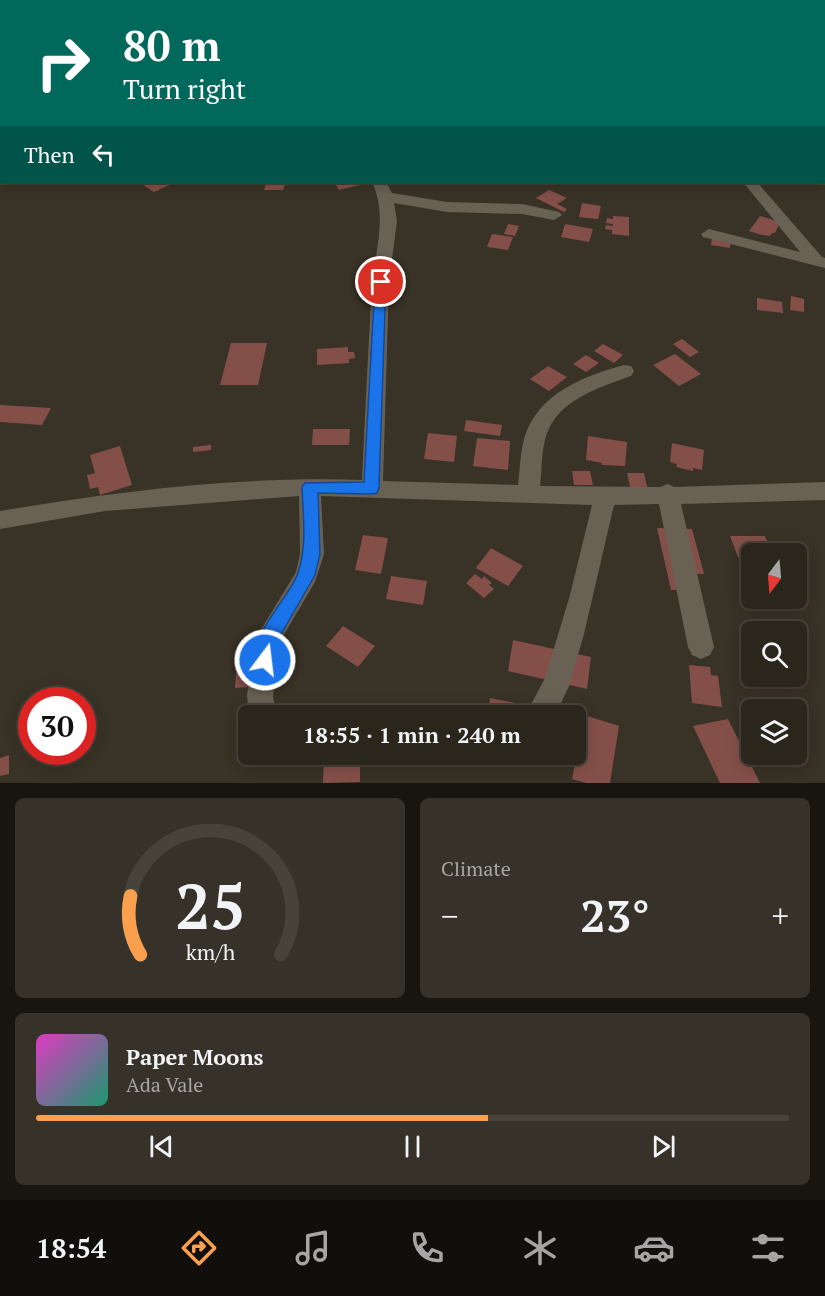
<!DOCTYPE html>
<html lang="en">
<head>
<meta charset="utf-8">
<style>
	:root { --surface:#2b261c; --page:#373229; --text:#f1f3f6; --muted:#a6a5a3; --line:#47433b; --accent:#fa9f4e }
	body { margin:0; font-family:"PT Serif",serif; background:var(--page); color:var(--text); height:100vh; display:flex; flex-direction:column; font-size:22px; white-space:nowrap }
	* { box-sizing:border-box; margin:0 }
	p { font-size:20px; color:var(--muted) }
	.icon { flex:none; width:33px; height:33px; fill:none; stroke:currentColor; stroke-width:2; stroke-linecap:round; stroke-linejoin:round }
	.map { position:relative; height:783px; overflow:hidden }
	.details { display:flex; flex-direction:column; gap:15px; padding:15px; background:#18150f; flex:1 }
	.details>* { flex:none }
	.guide { position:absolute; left:0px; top:0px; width:825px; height:183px; box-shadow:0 3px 15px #0003,0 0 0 2px var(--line); background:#00695c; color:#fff; overflow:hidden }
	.needle { width:39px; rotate:196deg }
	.controls { position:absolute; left:741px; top:543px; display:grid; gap:12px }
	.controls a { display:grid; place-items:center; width:66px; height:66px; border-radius:9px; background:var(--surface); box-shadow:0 3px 15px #0003,0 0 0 2px var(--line); font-size:30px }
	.speed { position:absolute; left:18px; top:687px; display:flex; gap:12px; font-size:30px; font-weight:700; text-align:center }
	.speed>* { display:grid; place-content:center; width:78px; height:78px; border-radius:50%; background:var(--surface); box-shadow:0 3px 15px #0003,0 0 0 2px var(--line); line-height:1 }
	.speed .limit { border:9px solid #d22; background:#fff; color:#111 }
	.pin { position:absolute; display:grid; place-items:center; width:51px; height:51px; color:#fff; margin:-26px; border:3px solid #fff; border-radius:50%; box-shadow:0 2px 6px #0007 }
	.me { position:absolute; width:66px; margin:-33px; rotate:15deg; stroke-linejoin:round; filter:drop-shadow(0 0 4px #0008) }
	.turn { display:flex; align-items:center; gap:21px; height:126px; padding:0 24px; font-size:27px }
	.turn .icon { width:78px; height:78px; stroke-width:2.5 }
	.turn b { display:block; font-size:42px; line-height:51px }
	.then { display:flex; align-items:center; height:57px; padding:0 24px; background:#0003; gap:12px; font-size:22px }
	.big { font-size:45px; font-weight:700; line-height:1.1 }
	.details .tile { flex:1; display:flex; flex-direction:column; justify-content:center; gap:9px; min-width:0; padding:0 21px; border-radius:9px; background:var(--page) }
	.details .dial { align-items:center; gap:0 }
	.dial svg { height:156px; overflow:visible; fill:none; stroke:var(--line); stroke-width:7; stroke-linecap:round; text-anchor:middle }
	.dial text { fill:var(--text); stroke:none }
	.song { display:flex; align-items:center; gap:18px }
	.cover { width:72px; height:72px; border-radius:9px; background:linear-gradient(135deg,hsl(310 70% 55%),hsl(160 70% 35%)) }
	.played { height:6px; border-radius:3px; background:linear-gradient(90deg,var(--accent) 60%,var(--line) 60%) }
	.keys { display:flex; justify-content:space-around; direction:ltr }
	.heat { display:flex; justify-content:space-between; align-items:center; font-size:33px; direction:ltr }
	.details .tiles { flex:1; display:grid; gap:15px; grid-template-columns:1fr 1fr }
	.tile:last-child { grid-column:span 2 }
	.trip { position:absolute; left:238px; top:705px; width:348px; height:60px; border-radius:9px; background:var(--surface); box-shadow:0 3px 15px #0003,0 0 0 2px var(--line); font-weight:700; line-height:60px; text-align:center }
	.tab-bar { display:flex; height:96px; justify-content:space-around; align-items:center; background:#110f0b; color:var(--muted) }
	.tab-bar .icon { width:42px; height:42px }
	.tab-bar .on { color:var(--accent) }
	.tab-bar b { font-size:27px; color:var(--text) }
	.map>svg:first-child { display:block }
	.building { fill:#844f49 }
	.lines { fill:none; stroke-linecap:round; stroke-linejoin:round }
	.minor { fill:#696154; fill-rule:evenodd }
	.route { fill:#1a73e8; stroke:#114b97; stroke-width:1.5 }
</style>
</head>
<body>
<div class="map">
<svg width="825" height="783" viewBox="0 0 825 783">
	<rect width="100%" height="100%" fill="#393226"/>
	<!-- building -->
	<g class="building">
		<path d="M150 182H176L154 192 143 185Z"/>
		<path d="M267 182H286L283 190H264Z"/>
		<path d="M343 182H362L364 184 339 190 336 185 344 184Z"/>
		<path d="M549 190 567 198 557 204 567 209 564 212 536 198Z"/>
		<path d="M582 203 601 206 598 219 579 217Z"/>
		<path d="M613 216 629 217V236L612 234V230L605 229 606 225 613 226V224L606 223 607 218 613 219Z"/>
		<path d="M760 216 780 222 775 233H772L770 236 762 235 749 231Z"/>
		<path d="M508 224 519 226 515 236 504 234Z"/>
		<path d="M565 224 593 229 589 242 561 237Z"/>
		<path d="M492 234 513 237 508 250 487 247Z"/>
		<path d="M712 237 731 240 730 248 711 245Z"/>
		<path d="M791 296 804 299V312L790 310Z"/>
		<path d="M757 298 782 302 783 313 757 310Z"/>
		<path d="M682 339 699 352 690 357 673 344Z"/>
		<path d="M231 343H267L258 385H220Z"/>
		<path d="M603 344 623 355 614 363 594 351Z"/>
		<path d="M348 347V352H354L355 358 349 359V363L317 365V349Z"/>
		<path d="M675 354 701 374 679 386 653 365Z"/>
		<path d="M586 355 599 363 586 372 573 364Z"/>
		<path d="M548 366 567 377 549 391 530 379Z"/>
		<path d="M0 405 51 408 42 425 0 422Z"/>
		<path d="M466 420 502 425 500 436 464 431Z"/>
		<path d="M313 429H350L349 445H312Z"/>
		<path d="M428 433 457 436 454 462 424 459Z"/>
		<path d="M588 436 627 442 625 466 602 465V463L586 460Z"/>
		<path d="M477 438 510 441 508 470 473 466Z"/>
		<path d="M672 443 704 450 702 470 693 468V471L676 467 677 464 670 462Z"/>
		<path d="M211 445V450L193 452V447Z"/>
		<path d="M120 446 132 485 100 495 98 487 90 489 87 475 95 473 90 455Z"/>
		<path d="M572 471H590L593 485H574Z"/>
		<path d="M627 473H644L647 487H630Z"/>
		<path d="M657 528 692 529 704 574 680 573 684 590H671Z"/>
		<path d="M363 535 388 538 381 574 355 570Z"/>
		<path d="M730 536H765L772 554H752V557H738Z"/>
		<path d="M491 548 523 566 508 586 476 568Z"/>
		<path d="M475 574 482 579 484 576 492 583 489 585 494 589 484 598 466 583Z"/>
		<path d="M391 576 427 581 423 605 386 599Z"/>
		<path d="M343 626 375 646 358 667 326 646Z"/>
		<path d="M513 640 591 657 587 689 508 671Z"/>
		<path d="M264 658 263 686 235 688 237 660Z"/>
		<path d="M689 665 710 667 711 675 718 676 722 707 692 703Z"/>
		<path d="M490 698 535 707 534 716H488Z"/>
		<path d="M584 715 619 726 610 783H586L572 779Z"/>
		<path d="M728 719 760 783H720L693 726Z"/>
		<path d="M9 755V774L0 776V758Z"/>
		<path d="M360 755V782L323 783 324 756Z"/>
	</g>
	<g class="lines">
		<!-- minor -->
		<g class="minor">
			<path d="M34 0H47L33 2Z"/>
			<path d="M250 0H263L264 2H251Z"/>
			<rect x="0" y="14" width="2" height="6"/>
			<path d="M372 182H386L392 193 447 202 522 204 559 212 562 215 554 220 522 214 447 212 394 203 397 221 389 282 383 481 518 485C520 470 520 454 524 439 537 394 583 376 624 365L631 366 634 371 631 376C598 388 554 401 545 440 541 455 542 471 540 486L660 487 668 484 674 487 825 482V500L681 504 714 647 710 655 701 659 692 655 688 647 659 504 614 505 584 634 569 686 555 716H525L545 678 570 595 592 505 321 496 324 554 315 582 279 643 273 696 277 716H249L247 696 254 641 296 572 300 554 299 496 105 511 0 529V511C120 491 240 476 362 480 365 416 368 351 372 286 375 250 388 217 372 182Z"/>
			<path d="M743 182H757L822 257 825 258V268L703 237 701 234 709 229 800 252Z"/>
		</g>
	</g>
	<!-- route -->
	<path class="route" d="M381 278 386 282 379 488 377 493 372 494 318 493 320 554 315 575 276 643 271 665 265 668 258 665C245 636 292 597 299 570 307 544 303 514 302 487L305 483 364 482 375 282Z"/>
</svg>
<div class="controls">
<a><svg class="needle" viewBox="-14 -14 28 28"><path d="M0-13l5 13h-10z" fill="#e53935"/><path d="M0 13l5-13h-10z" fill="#a6a5a3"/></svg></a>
<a><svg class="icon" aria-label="search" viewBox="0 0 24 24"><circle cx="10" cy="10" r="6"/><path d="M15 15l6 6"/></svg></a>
<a><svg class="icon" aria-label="layers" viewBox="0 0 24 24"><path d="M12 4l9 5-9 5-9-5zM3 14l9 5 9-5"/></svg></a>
</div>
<div class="speed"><div class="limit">30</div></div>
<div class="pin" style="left:381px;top:282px;background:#d93025"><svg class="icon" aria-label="arrive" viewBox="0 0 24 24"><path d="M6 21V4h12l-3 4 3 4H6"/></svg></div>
<svg class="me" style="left:265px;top:660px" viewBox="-20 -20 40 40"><circle r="17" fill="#1a73e8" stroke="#fff" stroke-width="3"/><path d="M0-11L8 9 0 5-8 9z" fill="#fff"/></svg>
<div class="trip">18:55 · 1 min · 240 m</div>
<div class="guide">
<div class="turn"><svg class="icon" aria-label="right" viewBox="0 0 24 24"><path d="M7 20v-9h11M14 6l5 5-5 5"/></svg><div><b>80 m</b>Turn right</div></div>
<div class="then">Then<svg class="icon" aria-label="left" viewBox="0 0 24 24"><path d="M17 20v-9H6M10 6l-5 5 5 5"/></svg></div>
</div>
</div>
<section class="details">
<div class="tiles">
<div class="tile dial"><svg viewBox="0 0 100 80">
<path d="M14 69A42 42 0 1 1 86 69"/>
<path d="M14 69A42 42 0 0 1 9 39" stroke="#fa9f4e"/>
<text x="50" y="56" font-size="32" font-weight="700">25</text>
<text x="50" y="72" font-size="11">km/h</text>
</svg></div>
<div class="tile"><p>Climate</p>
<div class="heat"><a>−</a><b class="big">23°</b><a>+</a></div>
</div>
<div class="tile">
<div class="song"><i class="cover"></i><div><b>Paper Moons</b><p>Ada Vale</p></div></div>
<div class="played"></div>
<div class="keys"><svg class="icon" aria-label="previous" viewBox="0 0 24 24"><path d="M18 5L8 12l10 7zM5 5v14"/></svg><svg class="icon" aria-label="pause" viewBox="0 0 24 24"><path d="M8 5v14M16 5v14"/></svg><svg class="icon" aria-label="next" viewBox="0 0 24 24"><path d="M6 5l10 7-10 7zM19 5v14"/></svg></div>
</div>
</div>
</section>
<nav class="tab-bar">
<b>18:54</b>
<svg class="icon on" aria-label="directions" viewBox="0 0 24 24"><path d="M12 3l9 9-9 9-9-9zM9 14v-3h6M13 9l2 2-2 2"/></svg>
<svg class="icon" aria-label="music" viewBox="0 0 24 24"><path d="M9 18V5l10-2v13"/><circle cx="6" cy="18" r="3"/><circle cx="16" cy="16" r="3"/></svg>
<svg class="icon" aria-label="phone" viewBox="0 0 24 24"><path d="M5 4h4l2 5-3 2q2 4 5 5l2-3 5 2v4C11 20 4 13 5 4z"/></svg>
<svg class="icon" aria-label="climate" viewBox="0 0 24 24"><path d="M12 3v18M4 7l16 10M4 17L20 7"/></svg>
<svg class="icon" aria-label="car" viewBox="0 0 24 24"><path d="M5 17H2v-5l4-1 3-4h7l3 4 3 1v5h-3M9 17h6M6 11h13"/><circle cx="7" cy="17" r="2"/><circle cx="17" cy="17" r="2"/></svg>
<svg class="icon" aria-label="filters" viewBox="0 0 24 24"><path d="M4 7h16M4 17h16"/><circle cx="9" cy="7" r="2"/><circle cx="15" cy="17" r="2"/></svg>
</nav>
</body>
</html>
